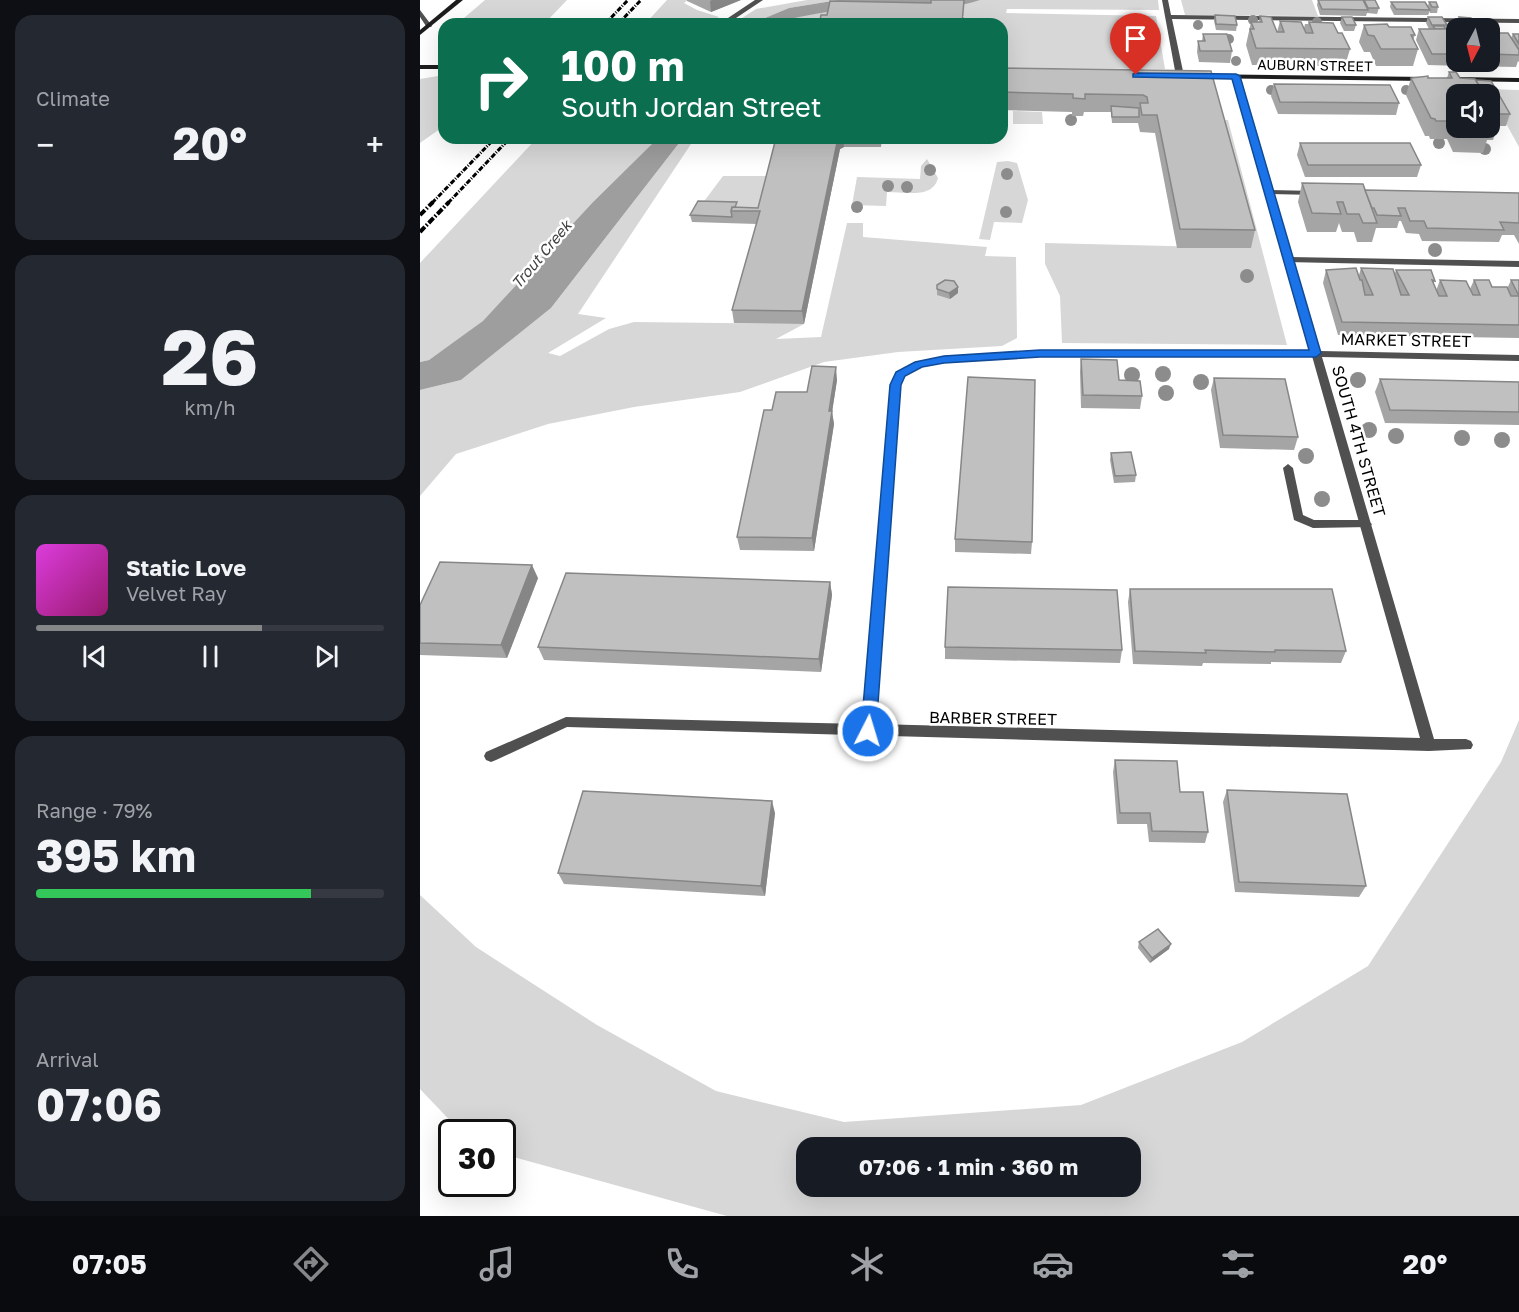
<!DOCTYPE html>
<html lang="en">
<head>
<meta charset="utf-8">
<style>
	:root { --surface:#171b24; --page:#242831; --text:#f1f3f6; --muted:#9ea1a6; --line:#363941; --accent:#858687 }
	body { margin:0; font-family:"Golos Text",sans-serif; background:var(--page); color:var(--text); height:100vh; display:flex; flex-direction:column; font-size:22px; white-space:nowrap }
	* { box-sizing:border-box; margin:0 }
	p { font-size:20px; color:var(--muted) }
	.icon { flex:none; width:33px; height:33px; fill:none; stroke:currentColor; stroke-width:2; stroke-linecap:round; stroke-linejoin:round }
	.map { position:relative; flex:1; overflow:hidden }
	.details { display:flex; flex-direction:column; gap:15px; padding:15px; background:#0d0f14; width:420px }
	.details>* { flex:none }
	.guide { position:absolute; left:18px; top:18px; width:570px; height:126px; border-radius:18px; box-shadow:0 6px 24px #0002; background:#0b6e4f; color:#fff; overflow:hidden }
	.needle { width:39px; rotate:187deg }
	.fabs { position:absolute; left:1026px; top:18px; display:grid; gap:12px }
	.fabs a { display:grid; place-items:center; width:54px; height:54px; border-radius:12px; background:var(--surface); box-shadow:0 6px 24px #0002; font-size:30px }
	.speed { position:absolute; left:18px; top:1119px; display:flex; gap:12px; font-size:30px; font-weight:700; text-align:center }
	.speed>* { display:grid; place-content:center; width:78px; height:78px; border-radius:50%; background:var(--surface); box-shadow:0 6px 24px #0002; line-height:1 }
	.speed .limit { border:3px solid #111; border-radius:9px; background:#fff; color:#111 }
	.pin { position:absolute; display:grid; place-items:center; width:51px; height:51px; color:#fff; margin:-62px -26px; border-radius:50% 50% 50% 0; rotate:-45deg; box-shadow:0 0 6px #0007 }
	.pin .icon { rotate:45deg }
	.me { position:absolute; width:66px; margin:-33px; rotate:5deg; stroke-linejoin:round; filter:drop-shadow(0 0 4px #0008) }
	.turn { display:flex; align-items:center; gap:21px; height:126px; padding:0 24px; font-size:27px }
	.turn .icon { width:78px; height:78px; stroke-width:2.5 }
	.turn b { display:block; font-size:42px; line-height:51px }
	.big { font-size:45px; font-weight:700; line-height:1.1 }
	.details .widget { flex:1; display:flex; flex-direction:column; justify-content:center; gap:9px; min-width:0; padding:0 21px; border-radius:18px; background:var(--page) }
	.details .dial { align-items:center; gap:0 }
	.dial b { font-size:78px; line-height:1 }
	.song { display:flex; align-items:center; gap:18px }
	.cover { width:72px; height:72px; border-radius:9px; background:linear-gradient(135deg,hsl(300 70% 55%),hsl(320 70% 35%)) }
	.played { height:6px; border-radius:3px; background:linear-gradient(90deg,var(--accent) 65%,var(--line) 65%) }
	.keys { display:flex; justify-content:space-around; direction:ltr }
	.heat { display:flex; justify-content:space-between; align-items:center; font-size:33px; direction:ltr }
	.charge { height:9px; border-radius:4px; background:linear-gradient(90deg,#34c759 79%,var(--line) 0) }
	.trip { position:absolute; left:376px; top:1137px; width:345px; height:60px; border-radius:18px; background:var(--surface); box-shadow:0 6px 24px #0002; font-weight:700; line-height:60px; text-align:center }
	.tab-bar { display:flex; height:96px; justify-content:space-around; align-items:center; background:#090b0e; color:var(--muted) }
	.tab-bar .icon { width:42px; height:42px }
	.tab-bar .on { color:var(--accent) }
	.tab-bar b { font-size:27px; color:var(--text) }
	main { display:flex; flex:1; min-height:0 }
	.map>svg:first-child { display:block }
	.green { fill:#d7d7d7; fill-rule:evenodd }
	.water { fill:#9e9e9e }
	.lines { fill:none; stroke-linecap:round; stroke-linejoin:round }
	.lane { fill:#505050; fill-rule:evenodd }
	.street { fill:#505050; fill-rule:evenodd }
	.secondary { fill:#1d1d1d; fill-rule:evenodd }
	.rail-far1 { stroke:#000; stroke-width:3; stroke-dasharray:5 1.5 1 1.5; stroke-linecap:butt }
	.rail { stroke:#000; stroke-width:4; stroke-dasharray:7 2 1.5 2; stroke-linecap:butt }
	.tree { fill:#8c8c8c }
	.wall { fill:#a5a5a5; fill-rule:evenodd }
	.shaded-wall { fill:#868686 }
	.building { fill:#c0c0c0; stroke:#868686; stroke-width:1.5 }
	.route { fill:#1a73e8; stroke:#114b97; stroke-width:1.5 }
	.labels { text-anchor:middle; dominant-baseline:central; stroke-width:5; stroke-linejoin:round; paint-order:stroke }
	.far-street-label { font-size:14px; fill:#000; stroke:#fff }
	.far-water-label { font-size:15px; font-style:italic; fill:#3f3f3f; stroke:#fff }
	.street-label { font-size:16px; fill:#000; stroke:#fff }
</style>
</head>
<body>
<main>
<section class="details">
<div class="widget"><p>Climate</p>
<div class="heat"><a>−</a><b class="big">20°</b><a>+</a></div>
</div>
<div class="widget dial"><b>26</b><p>km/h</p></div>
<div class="widget">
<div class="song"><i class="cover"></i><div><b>Static Love</b><p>Velvet Ray</p></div></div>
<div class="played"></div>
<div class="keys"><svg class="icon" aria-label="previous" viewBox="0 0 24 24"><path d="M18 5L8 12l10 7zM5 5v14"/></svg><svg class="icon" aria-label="pause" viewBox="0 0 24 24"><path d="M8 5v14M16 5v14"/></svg><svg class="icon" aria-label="next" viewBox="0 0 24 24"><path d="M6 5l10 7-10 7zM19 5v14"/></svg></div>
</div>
<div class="widget"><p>Range · 79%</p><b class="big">395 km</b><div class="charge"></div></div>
<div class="widget"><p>Arrival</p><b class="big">07:06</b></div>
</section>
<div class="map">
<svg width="1099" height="1216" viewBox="0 0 1099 1216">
	<rect width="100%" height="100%" fill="#fff"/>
	<!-- green -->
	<g class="green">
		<path d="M65 0H147L124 24H37Z"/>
		<path d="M247 0H268L264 3 277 10 299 17 288 24H225Z"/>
		<path d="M387 0H418L369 8 331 24H313L336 9Z"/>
		<path d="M546 0H738L739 10H735L587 9 586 13 736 16 745 69 582 68V24H543L544 16C494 15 445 16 395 18 380 19 370 24 354 24L360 20 389 13Z"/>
		<path d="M761 0H892L898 16 765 15Z"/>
		<path d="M24 75V126L0 143V79Z"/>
		<path d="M1066 89 1099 90V147L1070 94Z"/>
		<path d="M593 111 622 112 623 124H593Z"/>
		<path d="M797 120H808L867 345 642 343 640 296 625 264V243L831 248Z"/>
		<path d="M117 138H238L173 202 63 322 9 360 0 362V263Z"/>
		<path d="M263 138H275L158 314 186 318 128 353 140 356 189 329 214 322 384 324 356 339 401 337 427 223H443V237L567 247 565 256 596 257 597 338 582 346 478 352 404 362 320 392 214 407 128 424 36 454 0 496V390L41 380 131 308Z"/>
		<path d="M507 159 518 178C513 199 485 192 467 192L466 206 432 205 437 177 500 179 501 166Z"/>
		<path d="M588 161 597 163 608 200 602 223 574 222 570 240 559 239 577 162Z"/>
		<path d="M303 176H352L340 220 279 208Z"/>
		<path d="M1099 720V1216H307L83 1154 82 1132H41L0 1089V895L56 947 177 1025 296 1091 424 1122 661 1105 822 1042 948 966 1081 762ZM387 1148H711V1186H387Z"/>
	</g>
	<!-- water -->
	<g class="water">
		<path d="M418 0H560C517 15 463 6 417 11 387 13 360 24 331 24L369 8Z"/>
		<path d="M238 138H263L131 308 41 380 0 390V362L9 360 63 321 173 202Z"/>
	</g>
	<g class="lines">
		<!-- lane -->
		<g class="lane">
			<path d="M335 0H343L307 24H299Z"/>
			<path d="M742 0H748L751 15 1099 19V23L752 19 764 76 760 78 756 76Z"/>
			<path d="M846 190 896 191 900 193 896 195 849 194H846Z"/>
			<path d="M869 257 1099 261V267L866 262V258Z"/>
			<path d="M868 464 873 468 883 515 894 520H946L952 524 950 527 893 528 874 520 863 468Z"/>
		</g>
		<!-- street -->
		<g class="street">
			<path d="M0 10 12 26 11 27 6 26 0 17Z"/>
			<path d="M813 74 820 76 900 351 1099 355V361L902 357 1014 739H1046L1051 741 1053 745 1051 749 1009 751 147 727 76 760 71 762 66 760 64 756 66 752 146 717 442 724 470 385 477 372 496 362 524 356 619 350H890ZM619 356H892L1000 738 455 724 480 385C481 382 482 379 484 376 501 357 592 358 619 356Z"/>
		</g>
		<!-- secondary -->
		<g class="secondary">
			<path d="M36 0H43L0 35V30Z"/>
			<rect x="0" y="65" width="24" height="4"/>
			<path d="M775 74 1007 77 1011 79 1007 81 778 78H775Z"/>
			<path d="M1036 77 1099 78V82L1039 81H1036Z"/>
		</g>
		<!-- rail-far1 -->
		<g class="rail-far1">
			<path d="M185 24 208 0"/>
			<path d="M198 24 221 0"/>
			<path d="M12 203 75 138"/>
			<path d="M28 203 90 138"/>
		</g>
		<!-- rail -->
		<g class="rail">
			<path d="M0 215 13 202"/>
			<path d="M0 232 29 202"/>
		</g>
	</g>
	<!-- trees -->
	<g class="tree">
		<circle cx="833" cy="20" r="5"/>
		<circle cx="897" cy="22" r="5"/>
		<circle cx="778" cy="25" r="5"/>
		<circle cx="809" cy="39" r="5"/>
		<circle cx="816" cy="61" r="5"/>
		<circle cx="851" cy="90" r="5"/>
		<circle cx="986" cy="90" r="5"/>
		<circle cx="651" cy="120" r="6"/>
		<circle cx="1019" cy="143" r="6"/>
		<circle cx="1065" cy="149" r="6"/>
		<circle cx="510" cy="170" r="6"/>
		<circle cx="587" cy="174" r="6"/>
		<circle cx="468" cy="186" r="6"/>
		<circle cx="487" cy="187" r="6"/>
		<circle cx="437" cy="207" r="6"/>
		<circle cx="586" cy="212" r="6"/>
		<circle cx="1015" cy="250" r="7"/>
		<circle cx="827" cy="276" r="7"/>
		<circle cx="743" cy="374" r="8"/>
		<circle cx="712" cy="375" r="8"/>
		<circle cx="938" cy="380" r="8"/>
		<circle cx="781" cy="382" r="8"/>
		<circle cx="746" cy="393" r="8"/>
		<circle cx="949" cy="430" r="8"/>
		<circle cx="976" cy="436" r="8"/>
		<circle cx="1042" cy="438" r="8"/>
		<circle cx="1082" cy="440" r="8"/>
		<circle cx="886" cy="456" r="8"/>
		<circle cx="902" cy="499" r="8"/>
	</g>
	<!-- wall -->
	<g class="wall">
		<path d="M267 0H321L291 12 267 1Z"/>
		<path d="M898 0 944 2V0L959 8 957 14 947 13 946 16 900 15 897 5Z"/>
		<path d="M971 2 1008 6 1009 2 1018 7 1017 13H1010V11L1008 15H974L970 7Z"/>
		<path d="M795 15 817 25 816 31 796 30 794 21Z"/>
		<path d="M840 16 857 32 860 21 884 28 885 24H888L889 22 918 33 930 49 925 66 832 65 826 45 831 22H839Z"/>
		<path d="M544 17 543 24H400V20Z"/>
		<path d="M922 17 936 25 934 31H924L920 23Z"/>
		<path d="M1008 17 1027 25 1026 29 1032 32 1035 23H1037L1039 17 1056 26 1055 28H1036V62H1070V36H1073L1074 33 1091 38 1093 34H1099V62L1098 61 1096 67 1047 66 1045 62 1044 66 1008 65 996 40 999 29H1009L1006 23Z"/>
		<path d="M944 25 969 27 995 35 993 40 998 49 993 66H956L950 52H944L939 42Z"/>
		<path d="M783 34 812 51 810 63 779 62 777 52 778 41H782Z"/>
		<path d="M582 68 791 71 835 230 831 248H757L735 133 720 132 718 123H692L691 112H664L663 116H652V112L582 110Z"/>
		<path d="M1029 72 1040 78 1056 80 1090 114 1086 126H1078L1073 140H1067L1063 153 1033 152 1027 139H1010L1009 136H1005L986 95 991 78H1027ZM1070 94V128H1036Z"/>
		<path d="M854 84 979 103 976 115 858 114 851 96Z"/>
		<path d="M356 138H462L461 147H424L420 149 384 324 314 323 312 310 337 224 272 222 270 215 318 207 338 208Z"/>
		<path d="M880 143 1001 165 997 177H885L877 155Z"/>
		<path d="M882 183 945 190 1099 193V244L1094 235H1082L1079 242 1002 241 999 234 986 233 981 221H979L977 228H956L952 242H937L934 232H922L919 223 916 232H887L878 202Z"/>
		<path d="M941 268 975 273 976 270 1015 281 1013 284 1016 291 1020 280 1050 289 1054 280 1072 287 1087 289 1091 280H1099V338L918 335 903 283 906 270 939 275Z"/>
		<path d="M517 285 538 293 530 299 517 295Z"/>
		<path d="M661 359 699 380 722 396 720 409 661 408 660 372Z"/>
		<path d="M794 378 878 437 874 450 800 448 791 390Z"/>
		<path d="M960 379 1099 382V425L965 423 955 392Z"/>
		<path d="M417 380 412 412 414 424 394 551 320 550 317 537 352 410 387 392Z"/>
		<path d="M691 453 716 475 715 482 694 483 690 460Z"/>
		<path d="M535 539 612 542 611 554 535 552Z"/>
		<path d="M118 578 87 658 0 655V605Z"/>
		<path d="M410 582 412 595 401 672 124 660 118 647Z"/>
		<path d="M710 589 926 651 921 663 851 662V664L783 663 782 666 713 664 708 602Z"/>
		<path d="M525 647 702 650 700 663 525 659Z"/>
		<path d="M695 760 760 792 788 832 785 843 729 842 727 824H697L693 772Z"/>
		<path d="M807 790 946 886 939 897 815 892 803 802Z"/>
		<path d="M355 813 345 896 144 884 138 873Z"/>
		<path d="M719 942 749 949 730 963 718 948Z"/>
	</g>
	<!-- shaded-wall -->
	<g class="shaded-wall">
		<path d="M292 0H321L291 12 290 1Z"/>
		<path d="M418 138H423L424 147 420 149 384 324 382 311Z"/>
		<path d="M538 287V293L530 299 529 293Z"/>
		<path d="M416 367 417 380 412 412 414 424 394 551 392 538Z"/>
		<path d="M112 565 118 578 87 658 81 645Z"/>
		<path d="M410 582 412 595 401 672 399 659Z"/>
		<path d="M352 801 355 813 345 896 341 886Z"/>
		<path d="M751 944 749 949 730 963 732 958Z"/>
	</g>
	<!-- building -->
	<g class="building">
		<path d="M511 0H544L542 24H405L406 20H400L401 15H407L410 1 511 3Z"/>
		<path d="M898 0H943L948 10 902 9Z"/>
		<path d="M944 0H955L959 8H948Z"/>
		<path d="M971 2H1005L1010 10 976 9Z"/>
		<path d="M1009 2H1016L1018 7H1012Z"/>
		<path d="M795 15 815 16 817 25 796 24Z"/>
		<path d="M840 16 851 17 857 32H864L860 21 881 22 886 33H893L889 22 913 23 918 33H922L930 49 836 48 830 29H834L831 22H842Z"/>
		<path d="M922 17H932L936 25H926Z"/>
		<path d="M1008 17H1022L1027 25H1012Z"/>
		<path d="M1039 17 1051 18 1056 26H1046L1045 23H1042Z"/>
		<path d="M1035 23H1045L1048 28H1039Z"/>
		<path d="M967 24 969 27H991L995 35H991L998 49H961L954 36 948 35 944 25Z"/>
		<path d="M1013 26H1024L1025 29H1015Z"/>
		<path d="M999 29H1031L1036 38V54H1012Z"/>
		<path d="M1074 33H1088L1099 50V55L1070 54V40L1077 51 1070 37V36H1076Z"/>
		<path d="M783 34H807L812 51H780L778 41H785Z"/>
		<path d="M1093 34H1099V44Z"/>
		<path d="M582 68 791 71 835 230 760 229 737 115H722L720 103H728L727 97 723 95 665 94V99L653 98V94L582 92Z"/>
		<path d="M1029 72H1036L1040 78 1055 79 1064 94H1036V128H1065L1069 135H1040L1033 121H1016L1015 119 1011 118 991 78 1008 76V78H1032Z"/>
		<path d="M1056 80 1071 81 1090 114H1077L1074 109H1072L1070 105V94H1064Z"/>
		<path d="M854 84 970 85 979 103 860 102Z"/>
		<path d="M1070 105 1079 123 1070 122Z"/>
		<path d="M691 106 719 108V117H692Z"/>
		<path d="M356 138H418L382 311 312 310 340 211H311L312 207 338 208Z"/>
		<path d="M880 143H990L1001 165H888Z"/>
		<path d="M882 183 943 184 957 223H943L939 214H927L923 202H917L921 214 892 213Z"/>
		<path d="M945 190 1099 193V223L1080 222 1084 230 1007 228 1004 221H990L985 208H978L981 216 957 215 954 208H952Z"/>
		<path d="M278 201 317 202 315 207H312L311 211 312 217 270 215Z"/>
		<path d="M936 268 940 280H942L945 295H953L941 268 973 269 981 295H989L976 270H1011L1015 281 1012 280 1019 296H1027L1020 280 1046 281 1053 295H1060L1054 280H1069L1072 287H1087L1091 296H1099L1091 280H1099V325L922 322 906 270Z"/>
		<path d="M525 280 534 281 538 287 529 293 517 289V285Z"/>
		<path d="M661 359 697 360 699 380 720 381 722 396 663 395Z"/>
		<path d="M392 366 416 367 409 411H412L392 538 317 537 344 410H352L356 392H387Z"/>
		<path d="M548 377 615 380 612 542 535 539Z"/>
		<path d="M794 378 865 379 878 437 803 435Z"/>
		<path d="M960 379 1099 382V412L970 410Z"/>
		<path d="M711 452 716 475 695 476 691 453Z"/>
		<path d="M20 562 112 565 81 645 0 643V605Z"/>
		<path d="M146 573 410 582 399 659 118 647Z"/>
		<path d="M528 587 697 590 702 650 525 647Z"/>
		<path d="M710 589H912L926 651 855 650V652L785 650 786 653 715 651Z"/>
		<path d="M695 760 757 761 760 792H783L788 832 732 831 730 813H700Z"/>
		<path d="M807 790 927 794 946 886 819 882Z"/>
		<path d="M163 791 352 801 341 886 138 873Z"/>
		<path d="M738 929 751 944 732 958 719 942Z"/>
	</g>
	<!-- route -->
	<path class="route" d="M716 73 816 74 820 76 901 353 896 357H620L524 363 502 367 485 376 481 385 456 731 453 736 448 738 443 736 441 731 470 385 476 372 495 362 524 356 620 350H889L812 79 713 77V74Z"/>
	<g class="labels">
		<!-- far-street labels -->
		<g class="far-street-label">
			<text transform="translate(895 65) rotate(1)">AUBURN STREET</text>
		</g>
		<!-- far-water labels -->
		<g class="far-water-label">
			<text transform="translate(121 254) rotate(-50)">Trout Creek</text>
		</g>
		<!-- street labels -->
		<g class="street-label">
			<text transform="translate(986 340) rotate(1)">MARKET STREET</text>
			<text transform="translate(939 441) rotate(74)">SOUTH 4TH STREET</text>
			<text transform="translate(573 718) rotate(1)">BARBER STREET</text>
		</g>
	</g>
</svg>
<div class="fabs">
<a><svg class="needle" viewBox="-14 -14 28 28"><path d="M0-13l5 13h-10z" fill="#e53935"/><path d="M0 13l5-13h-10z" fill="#9ea1a6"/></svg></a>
<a><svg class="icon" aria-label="sound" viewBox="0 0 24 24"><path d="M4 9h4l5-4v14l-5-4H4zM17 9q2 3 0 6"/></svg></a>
</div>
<div class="speed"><div class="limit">30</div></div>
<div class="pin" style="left:716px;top:75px;background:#d93025"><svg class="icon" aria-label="arrive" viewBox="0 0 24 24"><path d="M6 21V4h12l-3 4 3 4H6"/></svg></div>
<svg class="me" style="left:448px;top:731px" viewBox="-20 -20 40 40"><circle r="17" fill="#1a73e8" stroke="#fff" stroke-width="3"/><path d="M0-11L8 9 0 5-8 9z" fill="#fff"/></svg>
<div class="trip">07:06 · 1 min · 360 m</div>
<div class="guide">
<div class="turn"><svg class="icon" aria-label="right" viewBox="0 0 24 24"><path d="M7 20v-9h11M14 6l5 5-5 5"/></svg><div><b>100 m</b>South Jordan Street</div></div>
</div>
</div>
</main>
<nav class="tab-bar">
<b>07:05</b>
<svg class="icon on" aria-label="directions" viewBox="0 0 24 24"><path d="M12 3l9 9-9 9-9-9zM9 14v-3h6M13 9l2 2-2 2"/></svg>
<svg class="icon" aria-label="music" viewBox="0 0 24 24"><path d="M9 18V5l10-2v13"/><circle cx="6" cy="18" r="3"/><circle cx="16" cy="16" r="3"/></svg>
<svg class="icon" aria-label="phone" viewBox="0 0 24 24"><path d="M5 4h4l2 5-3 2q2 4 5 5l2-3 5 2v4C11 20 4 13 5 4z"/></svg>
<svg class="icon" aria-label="climate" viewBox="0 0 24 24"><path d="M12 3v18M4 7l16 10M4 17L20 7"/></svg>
<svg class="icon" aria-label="car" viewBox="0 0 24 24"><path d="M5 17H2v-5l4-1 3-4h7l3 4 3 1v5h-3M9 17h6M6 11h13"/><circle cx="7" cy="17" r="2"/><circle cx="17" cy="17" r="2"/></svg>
<svg class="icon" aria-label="filters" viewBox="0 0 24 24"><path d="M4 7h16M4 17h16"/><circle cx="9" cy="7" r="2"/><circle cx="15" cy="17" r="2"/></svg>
<b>20°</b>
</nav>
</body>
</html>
